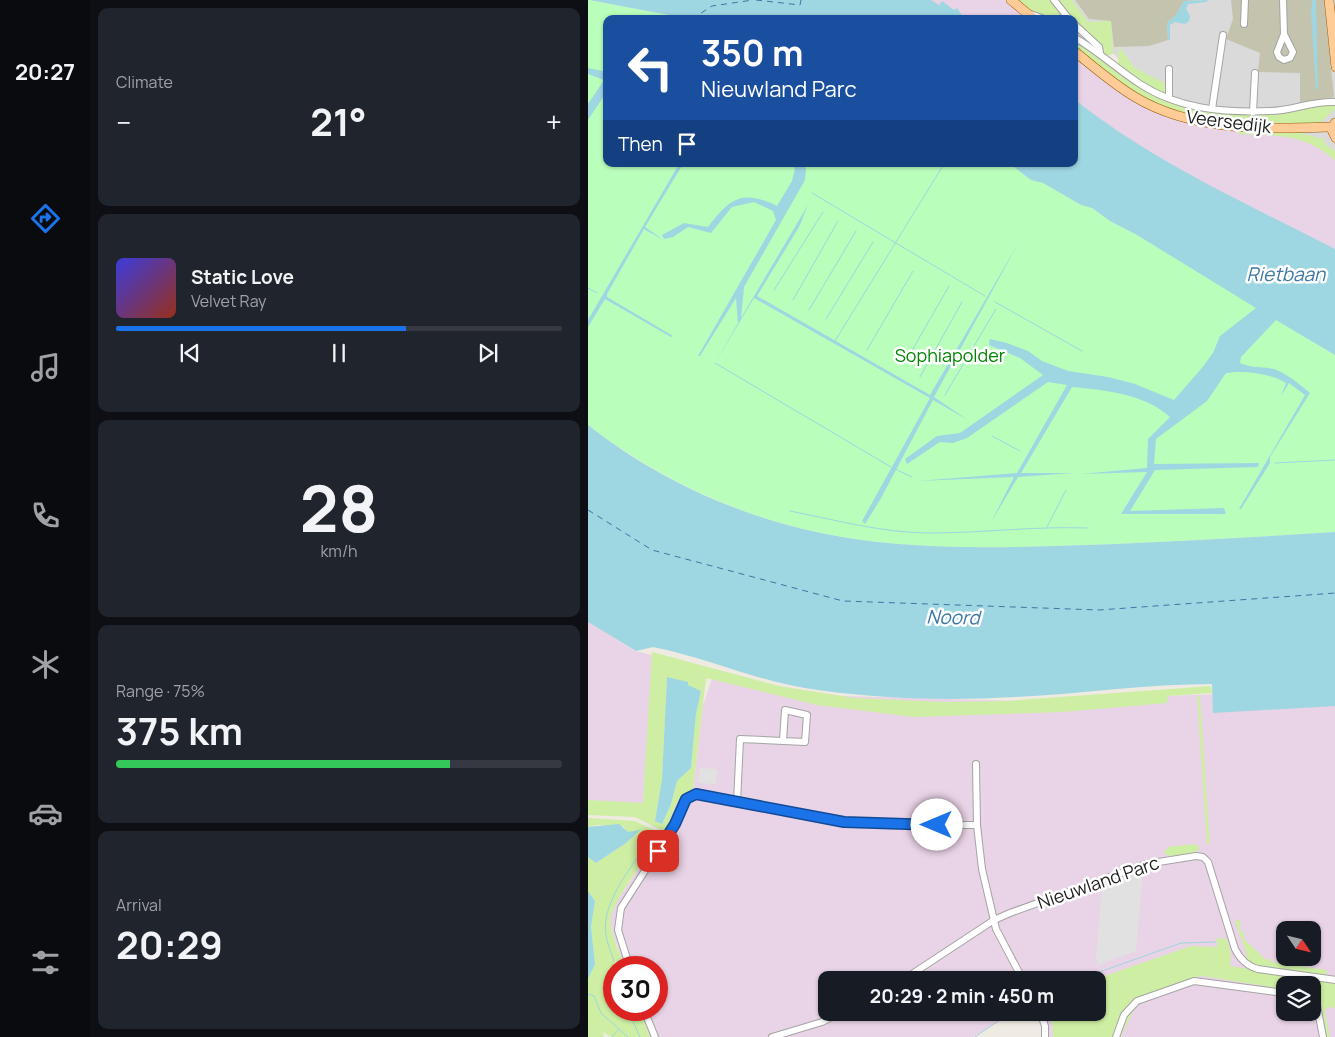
<!DOCTYPE html>
<html lang="en">
<head>
<meta charset="utf-8">
<style>
	:root { --surface:#171b24; --page:#20242c; --text:#f1f3f6; --muted:#9ea1a6; --line:#363941; --accent:#1a73e8 }
	body { margin:0; font-family:Manrope,sans-serif; background:var(--page); color:var(--text); height:100vh; display:flex; flex-direction:column; font-size:19px; white-space:nowrap }
	* { box-sizing:border-box; margin:0 }
	p { font-size:16px; color:var(--muted) }
	.icon { flex:none; width:28px; height:28px; fill:none; stroke:currentColor; stroke-width:2; stroke-linecap:round; stroke-linejoin:round }
	.map { position:relative; flex:1; overflow:hidden }
	.details { display:flex; flex-direction:column; gap:8px; padding:8px; background:#0d0f14; width:498px }
	.details>* { flex:none }
	.top-card { position:absolute; left:15px; top:15px; width:475px; height:152px; border-radius:10px; box-shadow:0 1px 4px #0004; background:#1a4fa0; color:#fff; overflow:hidden }
	.needle { width:32px; rotate:125deg }
	.fabs { position:absolute; left:688px; top:921px; display:grid; gap:10px }
	.fabs a { display:grid; place-items:center; width:45px; height:45px; border-radius:10px; background:var(--surface); box-shadow:0 1px 4px #0004; font-size:25px }
	.speed { position:absolute; left:15px; top:956px; display:flex; gap:10px; font-size:25px; font-weight:700; text-align:center }
	.speed>* { display:grid; place-content:center; width:65px; height:65px; border-radius:50%; background:var(--surface); box-shadow:0 1px 4px #0004; line-height:1 }
	.speed .limit { border:8px solid #d22; background:#fff; color:#111 }
	.pin { position:absolute; display:grid; place-items:center; width:42px; height:42px; color:#fff; margin:-21px; border-radius:10px; box-shadow:0 2px 8px #0006 }
	.me { position:absolute; width:55px; margin:-28px; rotate:270deg; stroke-linejoin:round; filter:drop-shadow(0 0 4px #0008) }
	.turn { display:flex; align-items:center; gap:18px; height:105px; padding:0 15px; font-size:22px }
	.turn .icon { width:65px; height:65px; stroke-width:2.5 }
	.turn b { display:block; font-size:35px; line-height:42px }
	.then { display:flex; align-items:center; height:48px; padding:0 15px; background:#0003; gap:10px; font-size:19px }
	.big { font-size:38px; font-weight:700; line-height:1.1 }
	.details .tile { flex:1; display:flex; flex-direction:column; justify-content:center; gap:8px; min-width:0; padding:0 18px; border-radius:10px; background:var(--page) }
	.details .dial { align-items:center; gap:0 }
	.dial b { font-size:65px; line-height:1 }
	.song { display:flex; align-items:center; gap:15px }
	.cover { width:60px; height:60px; border-radius:8px; background:linear-gradient(135deg,hsl(240 70% 55%),hsl(10 70% 35%)) }
	.played { height:5px; border-radius:2px; background:linear-gradient(90deg,var(--accent) 65%,var(--line) 65%) }
	.keys { display:flex; justify-content:space-around; direction:ltr }
	.heat { display:flex; justify-content:space-between; align-items:center; font-size:28px; direction:ltr }
	.charge { height:8px; border-radius:4px; background:linear-gradient(90deg,#34c759 75%,var(--line) 0) }
	.trip { position:absolute; left:230px; top:971px; width:288px; height:50px; border-radius:10px; background:var(--surface); box-shadow:0 1px 4px #0004; font-weight:700; line-height:50px; text-align:center }
	main { display:flex; flex:1; min-height:0 }
	.menu { display:flex; flex-direction:column; width:90px; justify-content:space-around; align-items:center; background:#090b0e; color:var(--muted) }
	.menu .icon { width:35px; height:35px }
	.menu .on { color:var(--accent) }
	.menu b { font-size:22px; color:var(--text) }
	.map>svg:first-child { display:block }
	.residential { fill:#dbdada }
	.industrial { fill:#e9d3e6; fill-rule:evenodd }
	.construction { fill:#c4c3ad }
	.grass { fill:#cdeea3; fill-rule:evenodd }
	.park { fill:#bafebb }
	.parking { fill:#e1e1e1 }
	.water { fill:#9ed6e1 }
	.lines { fill:none; stroke-linecap:round; stroke-linejoin:round }
	.stream { stroke:#9ed6e1; stroke-width:1 }
	.ferry { stroke:#3c77a5; stroke-width:1; stroke-dasharray:6 5; stroke-linecap:butt }
	.minor-casing { stroke:#a4a4a4; stroke-width:8 }
	.major-casing { stroke:#965b00; stroke-width:10 }
	.minor { stroke:#fff; stroke-width:6 }
	.major { stroke:#ffcc97; stroke-width:9 }
	.route-casing { stroke:#114b97; stroke-width:12 }
	.route { stroke:#1a73e8; stroke-width:9 }
	.labels { text-anchor:middle; dominant-baseline:central; stroke-width:5; stroke-linejoin:round; paint-order:stroke }
	.street-label { font-size:18px; fill:#1d1d1d; stroke:#fff }
	.park-label { font-size:18px; fill:#028404; stroke:#fff }
	.water-label { font-size:19px; font-style:italic; fill:#3c77a5; stroke:#fff }
</style>
</head>
<body>
<main>
<nav class="menu">
<b>20:27</b>
<svg class="icon on" aria-label="directions" viewBox="0 0 24 24"><path d="M12 3l9 9-9 9-9-9zM9 14v-3h6M13 9l2 2-2 2"/></svg>
<svg class="icon" aria-label="music" viewBox="0 0 24 24"><path d="M9 18V5l10-2v13"/><circle cx="6" cy="18" r="3"/><circle cx="16" cy="16" r="3"/></svg>
<svg class="icon" aria-label="phone" viewBox="0 0 24 24"><path d="M5 4h4l2 5-3 2q2 4 5 5l2-3 5 2v4C11 20 4 13 5 4z"/></svg>
<svg class="icon" aria-label="climate" viewBox="0 0 24 24"><path d="M12 3v18M4 7l16 10M4 17L20 7"/></svg>
<svg class="icon" aria-label="car" viewBox="0 0 24 24"><path d="M5 17H2v-5l4-1 3-4h7l3 4 3 1v5h-3M9 17h6M6 11h13"/><circle cx="7" cy="17" r="2"/><circle cx="17" cy="17" r="2"/></svg>
<svg class="icon" aria-label="filters" viewBox="0 0 24 24"><path d="M4 7h16M4 17h16"/><circle cx="9" cy="7" r="2"/><circle cx="15" cy="17" r="2"/></svg>
</nav>
<section class="details">
<div class="tile"><p>Climate</p>
<div class="heat"><a>−</a><b class="big">21°</b><a>+</a></div>
</div>
<div class="tile">
<div class="song"><i class="cover"></i><div><b>Static Love</b><p>Velvet Ray</p></div></div>
<div class="played"></div>
<div class="keys"><svg class="icon" aria-label="previous" viewBox="0 0 24 24"><path d="M18 5L8 12l10 7zM5 5v14"/></svg><svg class="icon" aria-label="pause" viewBox="0 0 24 24"><path d="M8 5v14M16 5v14"/></svg><svg class="icon" aria-label="next" viewBox="0 0 24 24"><path d="M6 5l10 7-10 7zM19 5v14"/></svg></div>
</div>
<div class="tile dial"><b>28</b><p>km/h</p></div>
<div class="tile"><p>Range · 75%</p><b class="big">375 km</b><div class="charge"></div></div>
<div class="tile"><p>Arrival</p><b class="big">20:29</b></div>
</section>
<div class="map">
<svg width="748" height="1037" viewBox="0 0 748 1037">
	<rect width="100%" height="100%" fill="#efeae2"/>
	<!-- residential -->
	<path class="residential" d="M482 0H747V151L733 145 590 120 483 10Z"/>
	<!-- industrial -->
	<g class="industrial">
		<path d="M294 0H417L445 19H344Z"/>
		<path d="M486 47 638 128 726 141 747 159V250L591 174 486 106Z"/>
		<path d="M0 622 47 651 64 655 55 804 0 800Z"/>
		<path d="M127 671 219 695 431 701 747 690V1037H458L459 1033 447 1013 509 1012V980H239V1012L426 1013 385 1037H62L52 1010H69V968L37 967 25 935 21 917 27 904 76 830 90 800 105 790 115 705ZM696 930H724V958H696ZM696 985H724V1012H696Z"/>
	</g>
	<!-- construction -->
	<g class="construction">
		<path d="M487 0H611L596 1 588 15 579 23 580 40 561 46 526 47 523 21 501 19Z"/>
		<path d="M643 0H736L746 97 712 103V73L670 72 672 53 638 39 645 19Z"/>
	</g>
	<!-- grass -->
	<g class="grass">
		<path d="M425 0H464L479 19H460Z"/>
		<path d="M468 0H484L500 22 523 21 525 54 518 56Z"/>
		<path d="M486 40 550 85 616 110 641 114H690L724 105H747V109L733 122 706 125 619 120 577 108 543 92 486 48Z"/>
		<path d="M531 46 547 68 578 84V93L572 92 541 75 530 64Z"/>
		<path d="M651 129 712 133 735 139 739 146 747 151V160C716 133 688 136 650 134Z"/>
		<path d="M64 652 191 686 266 698 357 702 419 701 623 686 624 693 580 696 579 703 474 712 326 717 229 705 118 678 105 789 89 802 77 832 47 817 0 815V800L55 803ZM79 677 113 691 108 714 103 768 89 781 83 804 74 824 67 821 74 779Z"/>
		<path d="M609 696 612 697 621 831 622 843 619 844Z"/>
		<path d="M0 818 47 821 74 834C62 852 28 897 23 916 20 931 32 953 37 967H31L28 960C16 984 26 986 26 1010H37L39 1012 52 1010 62 1037H23L15 1032 16 1037H0V979L7 964 3 927 7 901 0 891V857L8 863 38 843 51 831 40 833 35 826 9 825 0 827Z"/>
		<path d="M607 844 612 848 607 853 582 856 576 853 580 847Z"/>
		<path d="M651 920 653 922 652 929 657 935 655 938 678 960 683 958V962L739 970 738 977 669 966 657 959 659 955 647 921Z"/>
		<path d="M629 938 639 939 643 956 642 966 747 982V1008L740 1007 737 1011 742 1037H739L733 1001 731 996 724 994V985H696V989L614 976C604 977 596 980 587 984 552 996 548 1003 533 1037H465V1027L461 1013 509 1012V980H505L603 946 629 947Z"/>
	</g>
	<!-- park -->
	<path class="park" d="M0 0 102 19H19V164H422L443 180 455 183 493 205 502 207 522 221 549 235 747 355V532C654 538 561 543 468 546 397 548 324 549 254 537 162 522 73 481 0 425Z"/>
	<!-- parking -->
	<g class="parking">
		<path d="M112 768 129 769 128 784 110 783Z"/>
		<path d="M555 872 548 951 510 965 508 958 514 887Z"/>
	</g>
	<!-- water -->
	<g class="water">
		<path d="M1 0H343L351 5 354 1 366 10 369 8 376 18 102 19Z"/>
		<path d="M620 0 618 2 600 4 598 9 602 16 601 21 597 24 587 22 582 25V40H580L579 23 588 15 596 1Z"/>
		<path d="M724 0H728L730 90 728 89 723 15Z"/>
		<path d="M0 68 19 72V91L0 120V104L16 80 0 74Z"/>
		<path d="M486 99C565 162 658 203 747 249V355L688 320 653 357 652 363C666 369 675 366 686 369 700 374 711 384 722 393L682 457V463L653 509H651L717 395 701 383 693 396 698 383C682 373 656 370 638 373L619 401 568 439 566 464 671 463 670 467 567 470 542 511 636 508 638 514H533L559 472 493 474 559 468 560 439 582 417C557 394 517 390 484 387L433 473H485L430 477 403 522 426 477 330 481 429 473 479 385 460 382 379 438 365 443 352 442 319 464 317 459 349 436 372 433 455 375 432 358 401 345 402 339 419 343 440 351 454 361 480 371 520 377 547 384 586 400 613 369 625 353 632 336 668 308 549 235 522 221 504 208 493 205 455 183 443 180 422 164H486Z"/>
		<path d="M91 164H95L57 227 77 241 56 229 19 294V297L85 336 83 337 17 299 0 327V320Z"/>
		<path d="M204 164H215L218 169 217 180 156 287 153 318 220 205 211 227 169 296 342 395 431 242 346 397 380 420 345 400 292 500 277 524 274 521 342 398 166 298 127 363 150 323 148 298 112 356H110L188 220 185 211 166 202 144 207 123 233 100 227 85 237 76 239 74 235 96 223 120 227C142 198 154 189 189 206L204 181 207 169Z"/>
		<path d="M0 425C72 482 163 522 254 537 324 549 397 548 468 546 561 543 654 538 747 532V706L625 713 624 684C558 684 493 694 427 697 362 701 295 699 230 690 173 683 121 658 65 647L48 651 0 622Z"/>
		<path d="M79 677 100 682V685L113 691 108 714 103 768 89 781 83 804 74 824 67 821 74 779Z"/>
		<path d="M31 824 40 832 52 830 38 843 8 863 0 857V827Z"/>
		<path d="M0 891 7 901 3 927 7 964 0 979Z"/>
	</g>
	<g class="lines">
		<!-- stream -->
		<g class="stream">
			<path d="M224 193 397 296"/>
			<path d="M0 288 9 293"/>
			<path d="M186 290 235 212"/>
			<path d="M205 300 250 221"/>
			<path d="M407 302 494 351"/>
			<path d="M221 310 268 231"/>
			<path d="M238 319 285 242"/>
			<path d="M247 341 356 164"/>
			<path d="M279 350 325 271"/>
			<path d="M318 361 361 286"/>
			<path d="M127 363 303 467"/>
			<path d="M332 377 374 302"/>
			<path d="M357 395 408 309"/>
			<path d="M404 436 432 451"/>
			<path d="M687 463 748 460"/>
			<path d="M307 469 324 477"/>
			<path d="M202 511C248 520 295 533 342 533 395 533 446 526 499 528"/>
			<path d="M459 527 478 490"/>
			<path d="M26 961C23 952 19 943 18 935 12 901 49 860 67 834"/>
			<path d="M489 980 593 943 628 942"/>
			<path d="M0 994 6 996 13 1013 40 1037"/>
			<path d="M40 1010 52 1037"/>
			<path d="M24 1037 30 1030"/>
			<path d="M387 1037 423 1012"/>
		</g>
		<!-- ferry -->
		<g class="ferry">
			<path d="M168 0 212 5 213 0"/>
			<path d="M104 19 124 6 165 0"/>
			<path d="M0 510 64 550 255 601 511 610 748 593"/>
		</g>
		<defs>
			<g id="minor">
				<path d="M466 0 481 19"/>
				<path d="M695 0 696 34 705 52 702 58 696 60 691 57 689 52 696 34"/>
				<path d="M440 13 456 19"/>
				<path d="M486 24 511 47 512 53"/>
				<path d="M656 24 657 0"/>
				<path d="M486 37C510 51 529 69 552 84 590 109 637 113 682 111 704 111 723 101 746 102"/>
				<path d="M581 98V69"/>
				<path d="M624 109 635 35"/>
				<path d="M665 112 667 73"/>
				<path d="M388 764 389 825"/>
				<path d="M149 803 152 739 217 742 219 715 197 710 195 741"/>
				<path d="M42 968 30 930 33 908 87 824 99 799 108 794 256 822 303 825H389L394 869 408 929 435 980"/>
				<path d="M315 980 406 920 422 913 558 864 608 856 615 857 620 862 647 949C652 959 659 966 670 969L748 980"/>
				<path d="M724 997 728 1000 735 1037"/>
				<path d="M56 1010 67 1037"/>
				<path d="M452 1012 457 1026V1037"/>
				<path d="M184 1037 234 1022 253 1012"/>
				<path d="M528 1037 536 1015 549 1001 606 981 696 993"/>
			</g>
			<g id="major">
				<path d="M423 0 446 19"/>
				<path d="M741 0 748 67"/>
				<path d="M486 51C506 67 525 84 547 97 605 132 679 129 744 127"/>
				<path d="M747 123 744 130 748 138"/>
			</g>
		</defs>
		<!-- minor casing -->
		<use href="#minor" class="minor-casing"/>
		<!-- major casing -->
		<use href="#major" class="major-casing"/>
		<!-- minor -->
		<use href="#minor" class="minor"/>
		<!-- major -->
		<use href="#major" class="major"/>
	</g>
	<g class="lines">
		<defs>
			<path id="route" d="M70 851 87 824 98 799 108 794 256 822 349 825"/>
		</defs>
		<!-- route casing -->
		<use href="#route" class="route-casing"/>
		<!-- route -->
		<use href="#route" class="route"/>
	</g>
	<g class="labels">
		<!-- street labels -->
		<g class="street-label">
			<text transform="translate(641 121) rotate(7)">Veersedijk</text>
			<text transform="translate(510 882) rotate(-19)">Nieuwland Parc</text>
		</g>
		<!-- park labels -->
		<g class="park-label">
			<text x="362" y="355">Sophiapolder</text>
		</g>
		<!-- water labels -->
		<g class="water-label">
			<text x="698" y="274">Rietbaan</text>
			<text transform="translate(365 617) rotate(1)">Noord</text>
		</g>
	</g>
</svg>
<div class="fabs">
<a><svg class="needle" viewBox="-14 -14 28 28"><path d="M0-13l5 13h-10z" fill="#e53935"/><path d="M0 13l5-13h-10z" fill="#9ea1a6"/></svg></a>
<a><svg class="icon" aria-label="layers" viewBox="0 0 24 24"><path d="M12 4l9 5-9 5-9-5zM3 14l9 5 9-5"/></svg></a>
</div>
<div class="speed"><div class="limit">30</div></div>
<div class="pin" style="left:70px;top:851px;background:#d93025"><svg class="icon" aria-label="arrive" viewBox="0 0 24 24"><path d="M6 21V4h12l-3 4 3 4H6"/></svg></div>
<svg class="me" style="left:349px;top:825px" viewBox="-20 -20 40 40"><circle r="19" fill="#fff"/><path d="M0-13L10 11 0 6-10 11z" fill="#1a73e8"/></svg>
<div class="trip">20:29 · 2 min · 450 m</div>
<div class="top-card">
<div class="turn"><svg class="icon" aria-label="left" viewBox="0 0 24 24"><path d="M17 20v-9H6M10 6l-5 5 5 5"/></svg><div><b>350 m</b>Nieuwland Parc</div></div>
<div class="then">Then<svg class="icon" aria-label="arrive" viewBox="0 0 24 24"><path d="M6 21V4h12l-3 4 3 4H6"/></svg></div>
</div>
</div>
</main>
</body>
</html>
